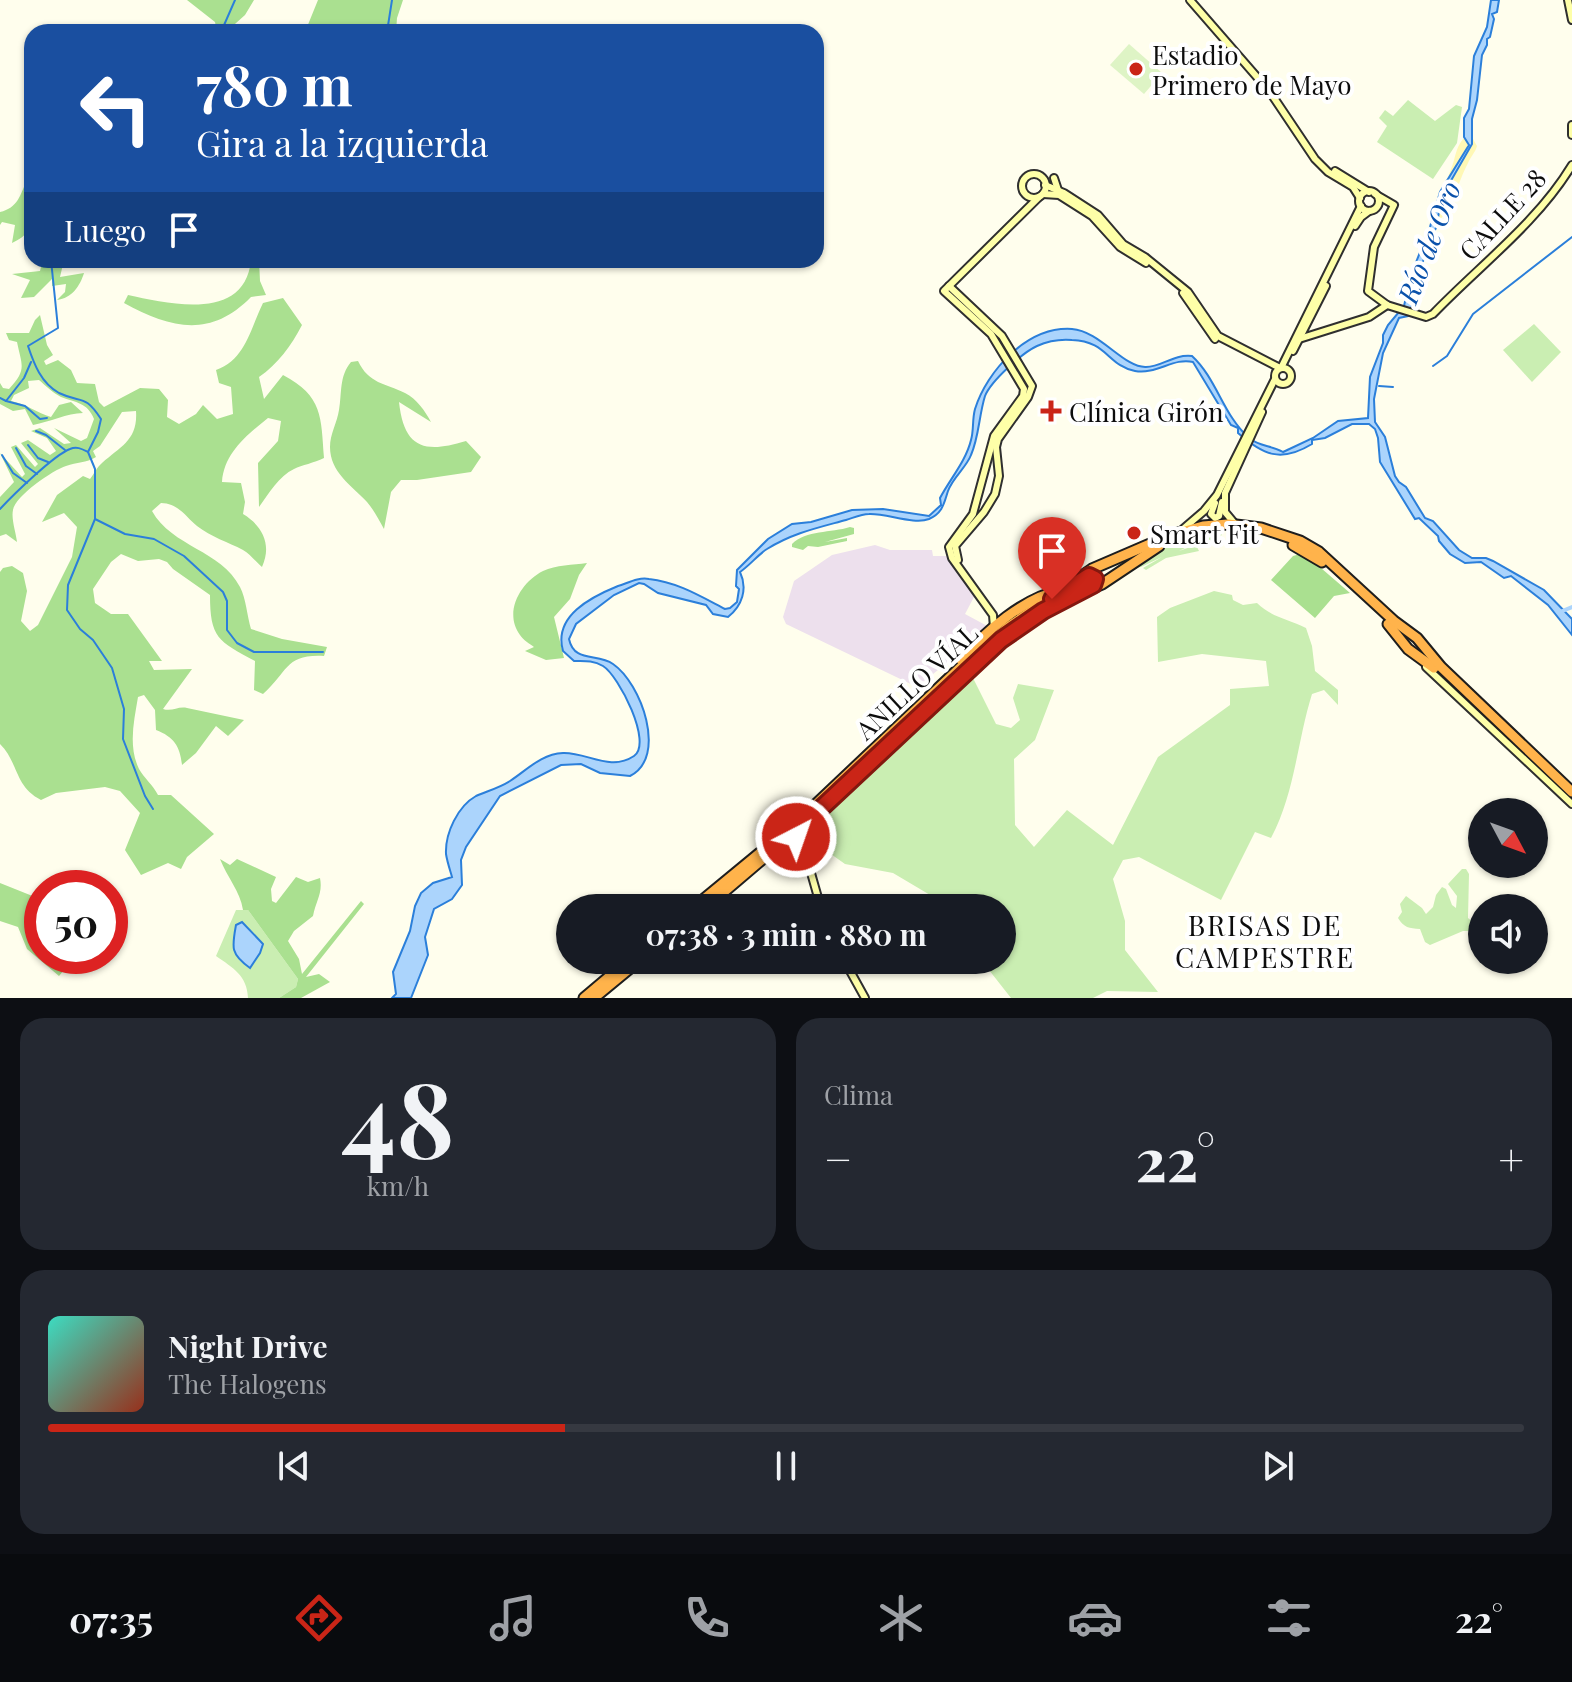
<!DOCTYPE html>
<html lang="es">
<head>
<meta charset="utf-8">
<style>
	:root { --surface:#171b24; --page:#242831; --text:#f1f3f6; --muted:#9ea1a6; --line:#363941; --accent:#ca2517 }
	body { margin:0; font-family:"Playfair Display",serif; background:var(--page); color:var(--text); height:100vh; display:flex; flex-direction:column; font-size:30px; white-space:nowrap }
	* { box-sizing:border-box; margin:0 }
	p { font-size:26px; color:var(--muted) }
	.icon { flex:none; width:44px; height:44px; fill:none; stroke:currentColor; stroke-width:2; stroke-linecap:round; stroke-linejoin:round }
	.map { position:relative; height:998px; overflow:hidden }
	.details { display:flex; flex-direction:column; gap:20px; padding:20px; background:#0d0f14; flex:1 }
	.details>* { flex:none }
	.guide { position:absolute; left:24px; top:24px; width:800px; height:244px; border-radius:24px; box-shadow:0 2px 6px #0004; background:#1a4fa0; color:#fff; overflow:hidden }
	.needle { width:52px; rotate:131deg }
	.tools { position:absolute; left:1468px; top:798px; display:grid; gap:16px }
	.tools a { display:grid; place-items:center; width:80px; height:80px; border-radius:50%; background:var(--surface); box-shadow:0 2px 6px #0004; font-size:40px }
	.speed { position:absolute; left:24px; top:870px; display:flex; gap:16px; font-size:40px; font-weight:700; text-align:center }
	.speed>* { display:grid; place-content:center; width:104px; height:104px; border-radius:50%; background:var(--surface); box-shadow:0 2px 6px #0004; line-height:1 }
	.speed .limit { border:12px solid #d22; background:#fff; color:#111 }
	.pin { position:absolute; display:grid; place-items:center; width:68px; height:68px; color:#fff; margin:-82px -34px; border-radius:50% 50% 50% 0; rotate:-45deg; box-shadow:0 0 8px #0007 }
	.pin .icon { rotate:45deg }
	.me { position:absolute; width:88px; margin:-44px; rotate:41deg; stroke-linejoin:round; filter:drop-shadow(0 0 6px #0008) }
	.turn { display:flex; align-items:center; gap:28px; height:168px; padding:0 40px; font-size:36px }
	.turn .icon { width:104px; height:104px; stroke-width:2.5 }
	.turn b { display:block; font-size:56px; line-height:68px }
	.then { display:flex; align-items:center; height:76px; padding:0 40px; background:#0003; gap:16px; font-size:30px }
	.big { font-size:60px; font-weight:700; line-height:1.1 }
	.details .tile { flex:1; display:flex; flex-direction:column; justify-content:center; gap:12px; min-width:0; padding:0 28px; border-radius:24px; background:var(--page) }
	.details .dial { align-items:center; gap:0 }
	.dial b { font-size:104px; line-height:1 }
	.song { display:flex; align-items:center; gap:24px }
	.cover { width:96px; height:96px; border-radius:12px; background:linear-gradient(135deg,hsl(170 70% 55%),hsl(10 70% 35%)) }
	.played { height:8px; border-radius:4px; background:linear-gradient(90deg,var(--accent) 35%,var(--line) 35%) }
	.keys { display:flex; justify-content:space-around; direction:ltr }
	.heat { display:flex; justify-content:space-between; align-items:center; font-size:44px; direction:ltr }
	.details .tiles { flex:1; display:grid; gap:20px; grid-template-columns:1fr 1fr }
	.tile:last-child { grid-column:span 2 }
	.trip { position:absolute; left:556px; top:894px; width:460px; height:80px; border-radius:40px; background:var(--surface); box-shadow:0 2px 6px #0004; font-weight:700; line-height:80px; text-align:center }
	.tabs { display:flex; height:128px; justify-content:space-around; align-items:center; background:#090b0e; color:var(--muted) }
	.tabs .icon { width:56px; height:56px }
	.tabs .selected { color:var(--accent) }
	.tabs b { font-size:36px; color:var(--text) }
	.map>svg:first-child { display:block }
	.industrial { fill:#ede0ed }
	.green { fill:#caeeb2 }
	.forest { fill:#aae090 }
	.sand { fill:#fff8b5 }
	.pitch { fill:#def4c5 }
	.water { fill:#abd4fc; stroke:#2b7fda; stroke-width:2 }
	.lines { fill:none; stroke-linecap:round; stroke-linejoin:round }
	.stream { stroke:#2b7fda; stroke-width:2 }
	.canal { stroke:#abd4fc; stroke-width:4 }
	.secondary-casing { stroke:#2f2f2f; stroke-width:10 }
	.highway-casing { stroke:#1e1e1e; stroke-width:13 }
	.secondary { stroke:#feffa8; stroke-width:6 }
	.highway { stroke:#ffb34b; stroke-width:9 }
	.route-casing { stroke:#83180f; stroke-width:20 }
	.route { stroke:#ca2517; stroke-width:14 }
	.poi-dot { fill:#ca2517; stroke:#fff; stroke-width:3 }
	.labels { text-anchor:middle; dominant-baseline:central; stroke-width:8; stroke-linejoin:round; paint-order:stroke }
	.poi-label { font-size:26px; fill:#0d0d0d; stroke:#fff; text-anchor:start }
	.street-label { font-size:26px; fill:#0d0d0d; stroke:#fff }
	.water-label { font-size:28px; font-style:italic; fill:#0a51ab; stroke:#fff }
	.neighbourhood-label { font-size:28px; letter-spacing:2px; fill:#0d0d0d; stroke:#fff }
</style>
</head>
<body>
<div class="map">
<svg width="1572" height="998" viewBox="0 0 1572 998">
	<rect width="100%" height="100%" fill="#fffeed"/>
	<!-- industrial -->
	<path class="industrial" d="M875 545 890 550H932L933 556H946L975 595 965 614 991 628 974 643 965 642 949 661 917 687 786 624 783 617 794 581 832 555Z"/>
	<!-- green -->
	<g class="green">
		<path d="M1408 100 1435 121 1456 105 1462 107 1457 143 1433 179 1377 142 1387 126 1379 118 1385 110 1393 116Z"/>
		<path d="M1534 324 1561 352 1532 382 1503 350Z"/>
		<path d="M1223 532 1219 540 1195 543 1179 551 1196 545 1199 551 1166 558 1146 570 1143 568 1162 557 1141 567 1128 569C1158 550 1186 533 1223 532Z"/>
		<path d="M1214 591 1232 595 1233 600 1243 605 1257 603C1271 617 1288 619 1306 628L1312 646 1315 671 1338 690V705L1324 690 1312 694C1297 742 1295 793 1271 838L1255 832 1221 900 1139 857 1123 860 1113 879 1125 921V950L1158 992 1107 991 1093 998H1011L989 970 990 960H1002V908H952L893 873 845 864 804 835V829L971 674 996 724 1011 728 1020 720 1013 698 1018 684 1054 690 1035 740 1014 759 1015 825 1034 847 1067 810 1113 845 1158 757 1230 705V689L1269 686 1266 661 1202 654 1158 662 1157 617 1170 608Z"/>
		<path d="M1462 869H1466L1469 874 1468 918 1475 924 1482 919V931H1463L1430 945 1425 942 1420 929C1409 928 1404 928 1398 918L1402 912 1400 904 1406 896 1422 908 1426 914 1433 907 1436 895 1442 887 1446 889 1452 905 1456 908 1457 896 1448 884Z"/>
		<path d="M236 910H248L298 979 296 987 279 998H248C247 975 233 968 216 956Z"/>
	</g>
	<!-- forest -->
	<g class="forest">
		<path d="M187 0H254L245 15 226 32H217L215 22Z"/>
		<path d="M318 0H403L397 18 396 32H305Z"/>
		<path d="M27 180C32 207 43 229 12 243L15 225 2 222 0 225V212C18 208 20 195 27 180Z"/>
		<path d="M56 260H64L60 277 84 273C80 286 72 298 57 300L65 292 66 284 52 286V279L34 297 21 298 30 280 12 274 40 271 42 263 55 265Z"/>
		<path d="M251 260H259L260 281 266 295 251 297C210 339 170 328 124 303L128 295C170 304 245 322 251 260Z"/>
		<path d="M283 298 302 325C291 346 278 364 259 377L264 399 283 375C323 396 321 417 324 458 314 463 302 465 294 469 279 476 269 493 259 507L258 463 278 441 281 421 268 418C247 435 224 453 222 482L241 483 245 502 243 514C263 526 272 545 262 567 256 562 250 554 243 550 228 542 211 537 197 526 186 517 178 503 161 503L152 511C172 547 221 550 240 587 246 598 247 616 251 629L282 639 327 647 324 656C285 654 289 671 263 694L254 690 255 661C218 641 210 638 210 595L173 569 167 562 159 559 138 561 121 554 111 562 93 589 95 603 111 614H128L162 661H149L154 670 192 669 163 709C172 712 178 706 187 708 206 712 225 716 244 720L228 736 216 726 196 753 182 765C180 746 174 737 156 730L155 710 144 695 138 697C134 721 128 746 139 769 144 778 153 785 158 795H171L214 834 187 857 181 869 168 863 141 875 125 850 140 813 120 791 105 787 56 793 41 800C14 786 19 763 0 744V572L3 568 12 566 23 573 27 591 21 621 30 631 38 625 72 557 77 527 64 513 42 522 57 495 83 476 90 479C94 474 97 467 102 463 121 446 138 440 136 411L122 412 100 446 93 451 96 457C86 463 77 462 66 466 53 470 15 496 13 510 11 519 16 533 17 542L6 534 0 536V497L14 482 0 453 22 477 25 474 11 447 16 445 35 467 38 464 21 443 28 440 50 455 56 451 47 438 31 431 40 428 64 444 71 443 54 428 81 441 87 438 94 419C87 402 76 403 61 397 53 393 46 386 39 380L28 381 29 388 14 395 11 401C27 404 37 413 51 417L59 405 71 402 83 413C67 413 50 422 33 425L25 409 13 411 0 404V383L3 388 9 389C27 370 22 366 17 342L9 340 6 333H29L35 320 40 315 47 345 53 355 44 361 46 365 58 360 71 370 77 383 95 384 99 402 104 407 140 388 159 389 168 400 167 417 179 424 196 414 203 405 217 419 233 414 231 387 219 383 216 370C246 359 250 329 263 303Z"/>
		<path d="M358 361C369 384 385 383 405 393 417 399 425 411 431 422L399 402C404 448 424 454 466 441L481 457 471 472 417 480H401L391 492 384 529C379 520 374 510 367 502 351 485 330 472 330 447 330 434 337 423 339 410 342 394 339 376 351 362Z"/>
		<path d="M850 527 854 528V534L825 542 847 538V541L818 547 808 546 803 550 792 547V544C806 530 831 533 850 527Z"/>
		<path d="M1300 554 1307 556 1350 593 1334 596 1315 618 1271 580 1293 556Z"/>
		<path d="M587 563 579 575 570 599 554 617 564 658 546 660 525 651 534 647C530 644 523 640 520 635 503 612 521 582 543 571 556 565 573 565 587 563Z"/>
		<path d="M220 859 230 865 237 859 276 877 271 889 272 901 276 903 296 877 308 882 320 878C323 893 316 901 313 916L294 931 288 941 299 959 302 974 361 901 364 904 306 977 319 974 330 982 301 998H279L296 987 298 979 248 910H243C240 891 227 877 220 859Z"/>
		<path d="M0 883 35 897 39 886 75 885 77 888H42V956H76L59 976 27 949 18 927 0 921Z"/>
	</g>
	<!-- sand -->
	<path class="sand" d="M1463 139H1473L1477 146C1475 153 1471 156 1468 163 1456 186 1457 199 1439 221L1434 219C1439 202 1445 186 1451 169 1456 157 1455 149 1463 139Z"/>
	<!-- pitch -->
	<path class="pitch" d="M1129 44 1162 73 1144 94 1110 65Z"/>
	<!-- water -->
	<g class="water">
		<path d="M1491 0H1499L1497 12 1492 14 1494 19 1490 37 1487 39V45L1482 55 1477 100 1472 119V144L1441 198 1437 225 1415 282 1418 285 1409 316 1399 318 1383 353 1374 399 1375 422 1385 437 1395 476 1399 482 1406 487 1425 518 1433 521 1459 550 1472 558H1486L1493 561 1544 590 1572 619V635L1548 605 1511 576 1504 578 1481 562 1465 563 1450 554 1439 541 1438 536 1419 518 1415 519 1380 462 1378 438 1375 429 1369 424H1352L1325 438 1312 440V444C1281 463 1263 455 1238 433V428L1231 425 1193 362C1174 357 1156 375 1135 371 1108 366 1107 341 1072 340 1060 339 1048 341 1037 346 1022 353 991 381 985 396 979 415 979 437 971 455 966 468 953 477 948 491 944 503 943 513 929 519 914 525 886 513 869 514 861 514 853 518 846 520 817 528 793 533 767 549 760 553 749 566 740 572 748 589 742 606 728 617L713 614 706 605 658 593 644 584 639 583 614 595 576 624 569 639C574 663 597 653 613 664 641 683 668 757 630 776L600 773 581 764 561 765 500 796 466 847 461 860 462 885 452 899 434 909 425 937 428 955 411 998H392L396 994 393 972 410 931 415 906 421 893 433 883 452 877C450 870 447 861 446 854 445 833 458 806 476 796 487 791 499 788 510 781 527 770 541 754 563 753 587 752 610 772 634 756 653 743 619 676 603 666 593 660 584 661 574 661L563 651C553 616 591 597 618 586 628 583 638 577 649 579 677 582 700 596 725 609L730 608 737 602 739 589 736 586 737 570 768 539 792 524 811 522 852 510 883 509 929 516 941 505 940 498C950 479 966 461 971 440 974 430 972 420 975 409 987 371 1027 326 1072 329 1100 331 1124 368 1146 367 1162 367 1173 354 1192 356 1217 379 1223 415 1249 438 1260 447 1271 445 1283 452L1313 438 1338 421 1368 418 1370 377 1383 343V335L1388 325 1404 306 1411 275 1430 227 1440 192 1469 145 1464 137V118L1469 109 1474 56 1487 27Z"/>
		<path d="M242 922 263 944 260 953 250 968C230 954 232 947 236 925Z"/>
	</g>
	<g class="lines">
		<!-- stream -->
		<g class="stream">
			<path d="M221 32 235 0"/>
			<path d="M387 32 392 0"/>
			<path d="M1433 366 1447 356 1473 314 1572 237"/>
			<path d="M1379 386 1393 387"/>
			<path d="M0 398 6 401 24 378 31 362"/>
			<path d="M6 401 25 406 40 419 47 418"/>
			<path d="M36 431 46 435 65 450"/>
			<path d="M28 445 38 458 48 462"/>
			<path d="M16 448 26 466 37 474"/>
			<path d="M88 452 95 469V519L68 585 67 610 80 629 93 640 112 668 124 709 123 739 145 796 153 809"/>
			<path d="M2 455 13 473 27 483"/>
			<path d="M0 509C13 495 54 455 70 449 77 446 82 449 88 452L98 432 101 419C84 393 82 404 59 393 41 383 34 364 28 346L58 328 51 260"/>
			<path d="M95 519 125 534 154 539 184 556 223 592 227 601V630L237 643 254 652H323"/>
		</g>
		<!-- canal -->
		<path class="canal" d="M1560 612 1572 607"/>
		<defs>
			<g id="secondary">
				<path d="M1190 0 1270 92 1315 159 1328 172 1353 187 1360 198"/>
				<path d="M1568 0 1572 20"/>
				<path d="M1572 125V135"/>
				<path d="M1335 171 1369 192"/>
				<circle cx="1034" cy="186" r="12"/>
				<path d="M1054 178 1058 190"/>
				<path d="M1045 185 1064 193 1098 215 1123 244 1145 257 1188 292 1218 336 1280 368"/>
				<circle cx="1369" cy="201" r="10"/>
				<path d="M1043 194 1059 195 1092 216 1120 247 1146 263"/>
				<path d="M1375 194 1394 205 1374 247 1368 291 1387 305 1426 317 1433 314C1479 266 1537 223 1572 165"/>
				<path d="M1355 226 1361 217 1369 211"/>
				<path d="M949 286 1002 336 1032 386 1028 397 998 439 996 447 999 476 995 494 984 512 955 546 958 560"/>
				<path d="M1183 293 1215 339"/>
				<path d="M1299 339 1369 317 1387 305"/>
				<path d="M1293 351 1326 286"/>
				<path d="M1281 368 1361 206"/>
				<circle cx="1283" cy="376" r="8"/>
				<path d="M1215 503 1211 514 1215 518 1219 516 1222 502"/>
				<path d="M1235 524 1225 512V493L1262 412"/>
				<path d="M1183 529 1204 511 1217 495 1275 379"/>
				<path d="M994 628 993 615 952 558 949 547 973 514 994 436 1023 396 1024 389 991 334 944 291 1039 197"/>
				<path d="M1426 667 1572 804"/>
				<path d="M798 831 797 846 809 866 821 908"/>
				<path d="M775 851 786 848 798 851"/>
				<path d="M844 960 865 998"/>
			</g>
			<g id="highway">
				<path d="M1293 545 1322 562"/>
				<path d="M1051 606 1102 584 1159 546"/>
				<path d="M1388 624 1408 649 1434 668"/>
				<path d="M961 660C986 631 1023 598 1062 590"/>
				<path d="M942 694 989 651 1025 623"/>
				<path d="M693 908 795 824 966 662 1008 627 1092 569 1171 535 1203 526 1228 524 1261 528 1300 541 1319 552 1394 621 1417 638 1441 667 1572 792"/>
				<path d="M705 908 806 822"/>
				<path d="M584 998 629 960"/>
				<path d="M594 998 640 960"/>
			</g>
		</defs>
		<!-- secondary casing -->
		<use href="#secondary" class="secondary-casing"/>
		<!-- highway casing -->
		<use href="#highway" class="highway-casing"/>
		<!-- secondary -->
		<use href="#secondary" class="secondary"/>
		<!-- highway -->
		<use href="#highway" class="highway"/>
	</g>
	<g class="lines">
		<defs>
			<path id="route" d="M796 837 800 828 1001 640 1043 611 1093 585 1095 579 1089 576 1052 599"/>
		</defs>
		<!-- route casing -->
		<use href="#route" class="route-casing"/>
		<!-- route -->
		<use href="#route" class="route"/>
	</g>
	<!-- markers -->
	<g class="poi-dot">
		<circle cx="1136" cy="69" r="8"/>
		<path d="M1047 399h8v8h8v8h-8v8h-8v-8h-8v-8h8z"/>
		<circle cx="1134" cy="533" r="8"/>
	</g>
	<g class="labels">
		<!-- poi labels -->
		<g class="poi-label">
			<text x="1152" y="54">Estadio<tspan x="1152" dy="30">Primero de Mayo</tspan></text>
			<text x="1069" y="411">Clínica Girón</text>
			<text x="1150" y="533">Smart Fit</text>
		</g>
		<!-- street labels -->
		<g class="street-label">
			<text transform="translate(1502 214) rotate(-47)">CALLE 28</text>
			<text transform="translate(916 681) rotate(-43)">ANILLO VÍAL</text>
		</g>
		<!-- water labels -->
		<g class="water-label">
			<text transform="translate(1428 242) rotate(-69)">Río de Oro</text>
		</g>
		<!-- neighbourhood labels -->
		<g class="neighbourhood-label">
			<text x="1265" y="924">BRISAS DE<tspan x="1265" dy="32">CAMPESTRE</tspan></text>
		</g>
	</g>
</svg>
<div class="tools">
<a><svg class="needle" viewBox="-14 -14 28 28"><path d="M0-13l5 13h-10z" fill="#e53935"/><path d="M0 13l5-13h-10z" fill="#9ea1a6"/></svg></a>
<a><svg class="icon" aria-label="sound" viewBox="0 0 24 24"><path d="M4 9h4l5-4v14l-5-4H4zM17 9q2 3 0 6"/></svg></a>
</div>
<div class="speed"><div class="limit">50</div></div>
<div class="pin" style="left:1052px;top:599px;background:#d93025"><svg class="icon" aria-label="arrive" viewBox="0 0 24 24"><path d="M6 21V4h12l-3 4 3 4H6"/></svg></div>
<svg class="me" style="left:796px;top:837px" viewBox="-20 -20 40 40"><circle r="17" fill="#ca2517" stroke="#fff" stroke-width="3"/><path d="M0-11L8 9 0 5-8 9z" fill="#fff"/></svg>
<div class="trip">07:38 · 3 min · 880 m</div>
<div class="guide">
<div class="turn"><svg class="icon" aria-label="left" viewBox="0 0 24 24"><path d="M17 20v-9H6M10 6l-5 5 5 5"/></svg><div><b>780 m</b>Gira a la izquierda</div></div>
<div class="then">Luego<svg class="icon" aria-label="arrive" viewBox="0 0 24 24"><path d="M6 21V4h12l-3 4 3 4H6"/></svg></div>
</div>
</div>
<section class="details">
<div class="tiles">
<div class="tile dial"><b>48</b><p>km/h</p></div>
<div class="tile"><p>Clima</p>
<div class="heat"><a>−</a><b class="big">22°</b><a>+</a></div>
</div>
<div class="tile">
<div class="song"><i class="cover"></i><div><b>Night Drive</b><p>The Halogens</p></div></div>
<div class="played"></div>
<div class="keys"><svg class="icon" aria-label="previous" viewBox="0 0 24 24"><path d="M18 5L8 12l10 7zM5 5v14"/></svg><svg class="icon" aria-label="pause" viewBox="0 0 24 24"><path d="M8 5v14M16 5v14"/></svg><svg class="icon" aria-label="next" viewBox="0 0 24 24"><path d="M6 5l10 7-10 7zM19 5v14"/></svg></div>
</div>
</div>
</section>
<nav class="tabs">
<b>07:35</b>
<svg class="icon selected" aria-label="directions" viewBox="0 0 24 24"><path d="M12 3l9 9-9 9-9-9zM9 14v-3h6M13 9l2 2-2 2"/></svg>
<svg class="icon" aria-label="music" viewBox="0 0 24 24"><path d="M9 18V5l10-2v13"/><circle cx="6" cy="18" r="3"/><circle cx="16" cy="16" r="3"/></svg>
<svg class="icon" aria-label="phone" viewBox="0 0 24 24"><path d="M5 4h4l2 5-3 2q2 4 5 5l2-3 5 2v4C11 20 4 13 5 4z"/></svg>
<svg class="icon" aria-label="climate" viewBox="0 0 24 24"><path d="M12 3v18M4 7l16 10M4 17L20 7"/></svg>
<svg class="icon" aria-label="car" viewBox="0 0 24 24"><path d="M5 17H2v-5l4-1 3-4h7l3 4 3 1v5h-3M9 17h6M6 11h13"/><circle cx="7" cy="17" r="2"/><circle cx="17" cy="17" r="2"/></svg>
<svg class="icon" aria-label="filters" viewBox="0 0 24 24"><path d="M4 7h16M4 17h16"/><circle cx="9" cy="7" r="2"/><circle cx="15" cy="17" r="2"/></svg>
<b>22°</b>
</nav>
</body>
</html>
